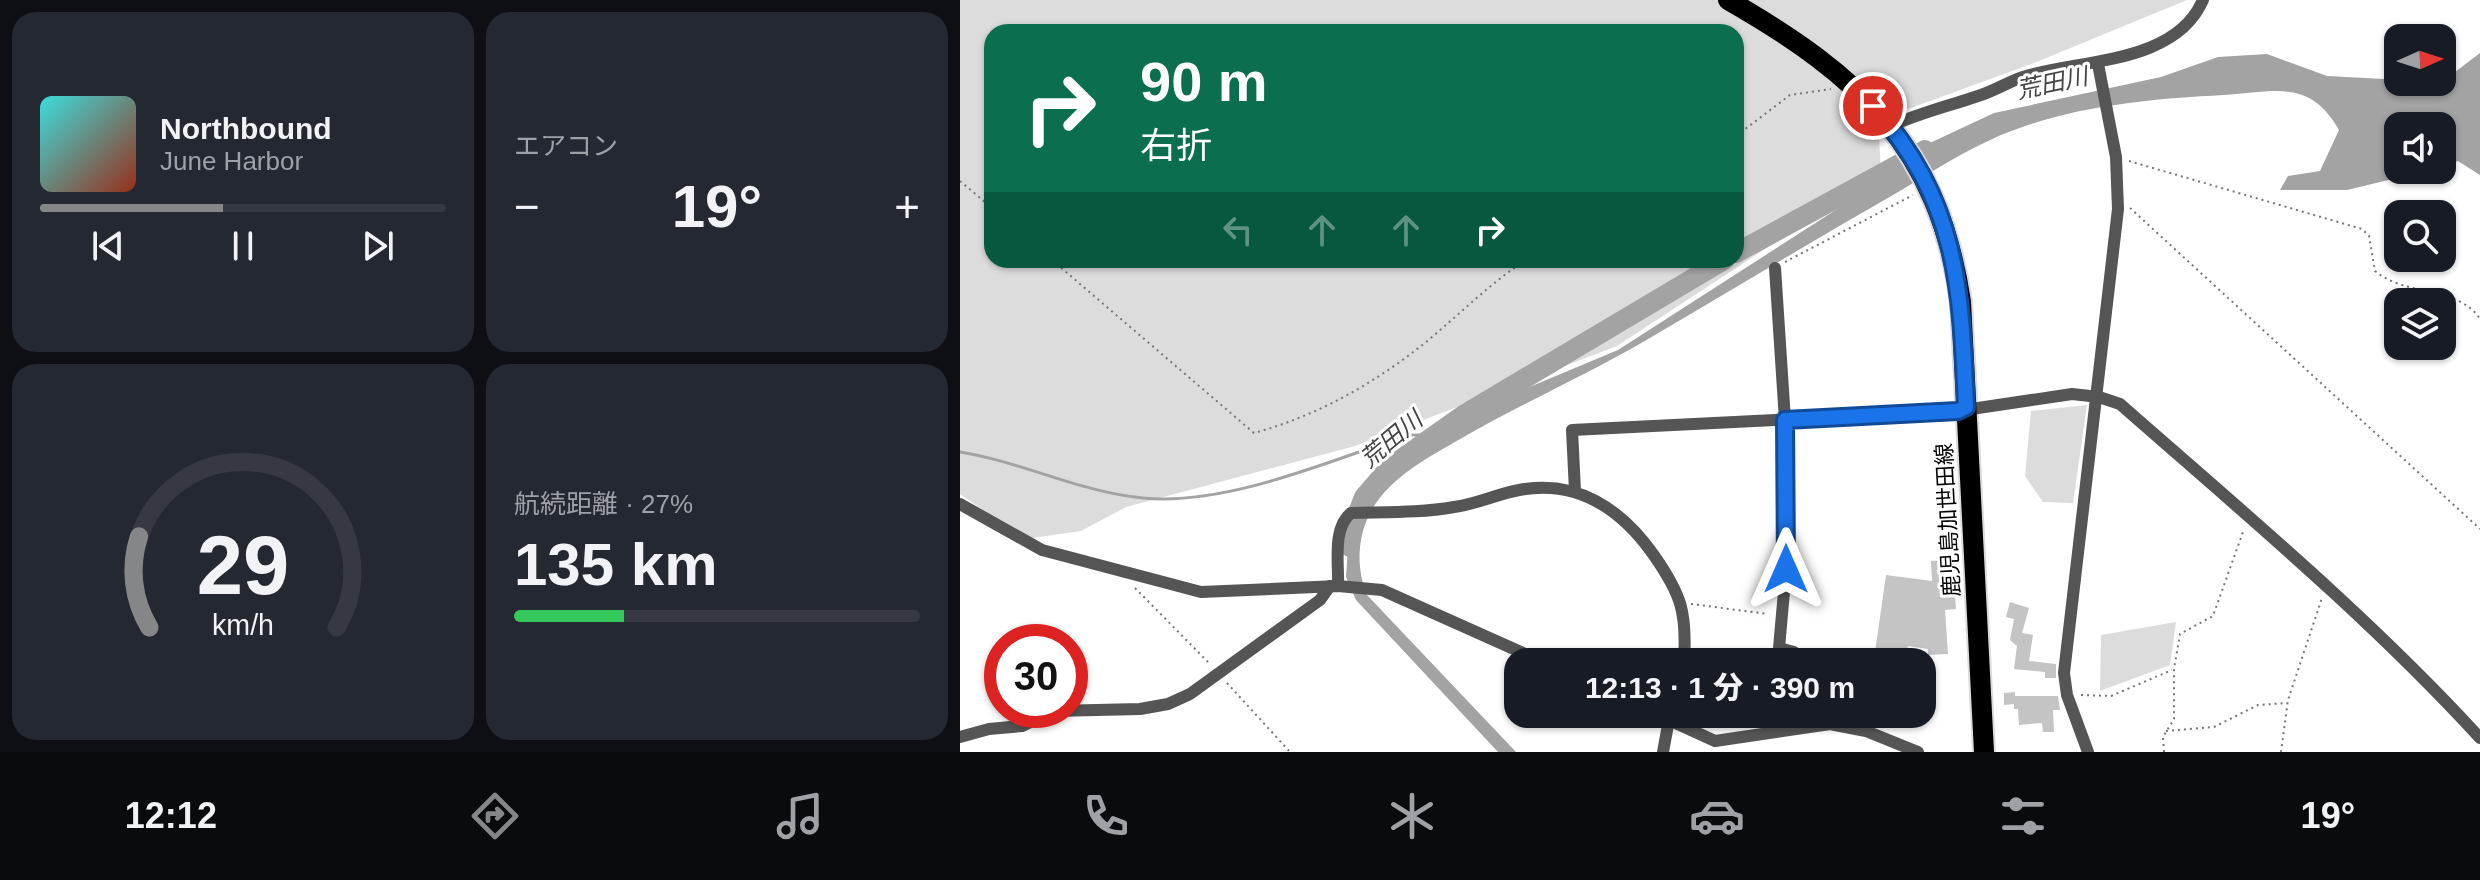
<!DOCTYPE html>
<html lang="ja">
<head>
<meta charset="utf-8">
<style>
	:root { --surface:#171b24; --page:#242831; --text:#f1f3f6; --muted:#9ea1a6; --line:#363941; --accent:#858687 }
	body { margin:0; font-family:Arial,"Noto Sans JP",sans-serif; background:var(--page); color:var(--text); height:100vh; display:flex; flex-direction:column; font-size:30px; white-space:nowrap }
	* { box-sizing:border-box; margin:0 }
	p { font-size:26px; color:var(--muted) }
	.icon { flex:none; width:44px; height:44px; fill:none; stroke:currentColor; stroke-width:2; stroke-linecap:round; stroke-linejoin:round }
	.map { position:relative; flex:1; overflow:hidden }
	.panel { display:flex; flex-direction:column; gap:12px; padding:12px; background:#0d0f14; width:960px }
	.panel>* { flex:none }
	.banner { position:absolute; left:24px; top:24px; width:760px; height:244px; border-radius:24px; box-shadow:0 2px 6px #0004; background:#0b6e4f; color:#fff; overflow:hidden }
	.needle { width:52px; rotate:87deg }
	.buttons { position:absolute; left:1424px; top:24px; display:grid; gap:16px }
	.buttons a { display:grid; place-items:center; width:72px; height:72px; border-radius:16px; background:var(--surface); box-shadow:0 2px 6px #0004; font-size:40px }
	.speed { position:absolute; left:24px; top:624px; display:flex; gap:16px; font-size:40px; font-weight:700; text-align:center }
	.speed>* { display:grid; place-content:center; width:104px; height:104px; border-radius:50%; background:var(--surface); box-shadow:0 2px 6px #0004; line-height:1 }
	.speed .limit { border:12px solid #d22; background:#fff; color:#111 }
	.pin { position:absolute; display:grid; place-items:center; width:68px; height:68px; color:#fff; margin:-34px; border:4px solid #fff; border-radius:50%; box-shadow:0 2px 8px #0007 }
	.me { position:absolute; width:88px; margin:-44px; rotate:0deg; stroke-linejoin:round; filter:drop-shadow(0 0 6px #0008) }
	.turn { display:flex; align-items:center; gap:28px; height:168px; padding:0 24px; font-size:36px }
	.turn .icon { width:104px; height:104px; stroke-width:2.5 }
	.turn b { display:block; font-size:56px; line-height:68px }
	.lanes { display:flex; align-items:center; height:76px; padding:0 24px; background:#0003; justify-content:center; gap:40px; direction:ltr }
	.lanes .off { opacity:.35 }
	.big { font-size:60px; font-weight:800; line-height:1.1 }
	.panel .card { flex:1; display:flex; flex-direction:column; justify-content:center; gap:12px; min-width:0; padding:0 28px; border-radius:24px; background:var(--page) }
	.panel .dial { align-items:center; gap:0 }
	.dial svg { height:208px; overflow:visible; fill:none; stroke:var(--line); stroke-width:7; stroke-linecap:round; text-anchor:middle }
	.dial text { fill:var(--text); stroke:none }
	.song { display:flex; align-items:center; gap:24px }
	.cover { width:96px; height:96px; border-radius:12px; background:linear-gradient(135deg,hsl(180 70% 55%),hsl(10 70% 35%)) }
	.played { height:8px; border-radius:4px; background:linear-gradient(90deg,var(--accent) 45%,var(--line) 45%) }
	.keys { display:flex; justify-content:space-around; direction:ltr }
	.heat { display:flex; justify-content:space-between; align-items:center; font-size:44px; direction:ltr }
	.charge { height:12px; border-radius:6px; background:linear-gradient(90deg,#34c759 27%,var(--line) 0) }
	.panel .tiles { flex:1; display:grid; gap:12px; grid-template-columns:repeat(2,1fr) }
	.trip { position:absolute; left:544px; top:648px; width:432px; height:80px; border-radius:24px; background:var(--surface); box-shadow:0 2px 6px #0004; font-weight:800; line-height:80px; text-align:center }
	.tabs { display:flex; height:128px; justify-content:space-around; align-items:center; background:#090b0e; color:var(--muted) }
	.tabs .icon { width:56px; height:56px }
	.tabs .current { color:var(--accent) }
	.tabs b { font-size:36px; color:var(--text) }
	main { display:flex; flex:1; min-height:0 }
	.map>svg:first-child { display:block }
	.green { fill:#dcdcdc; fill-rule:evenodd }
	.water { fill:#a3a3a3 }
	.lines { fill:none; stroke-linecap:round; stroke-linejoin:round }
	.stream { stroke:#a3a3a3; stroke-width:3 }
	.river { stroke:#a3a3a3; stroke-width:20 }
	.building { fill:#c4c4c4 }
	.primary-casing { stroke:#dbdbdb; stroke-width:24 }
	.path { stroke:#777; stroke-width:2; stroke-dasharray:2 4; stroke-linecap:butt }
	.street { stroke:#555; stroke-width:12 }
	.primary { stroke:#000; stroke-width:20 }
	.route-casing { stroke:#114b97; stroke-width:20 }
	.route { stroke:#1a73e8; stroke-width:14 }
	.labels { text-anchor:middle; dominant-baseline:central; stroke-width:6; stroke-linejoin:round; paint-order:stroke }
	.street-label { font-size:22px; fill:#000; stroke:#fff }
	.water-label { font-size:24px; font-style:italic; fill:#444; stroke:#fff }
</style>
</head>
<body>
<main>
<section class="panel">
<div class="tiles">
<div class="card">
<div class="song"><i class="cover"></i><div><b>Northbound</b><p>June Harbor</p></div></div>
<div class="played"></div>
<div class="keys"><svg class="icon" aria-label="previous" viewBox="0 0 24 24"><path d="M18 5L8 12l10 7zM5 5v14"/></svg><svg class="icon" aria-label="pause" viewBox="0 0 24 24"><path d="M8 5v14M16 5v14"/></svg><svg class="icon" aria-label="next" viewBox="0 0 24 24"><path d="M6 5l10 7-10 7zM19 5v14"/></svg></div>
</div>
<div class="card"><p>エアコン</p>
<div class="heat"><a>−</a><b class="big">19°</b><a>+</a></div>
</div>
<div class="card dial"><svg viewBox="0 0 100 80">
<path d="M14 69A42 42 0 1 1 86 69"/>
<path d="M14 69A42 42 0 0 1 10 34" stroke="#858687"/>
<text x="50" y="56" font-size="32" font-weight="700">29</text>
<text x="50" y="72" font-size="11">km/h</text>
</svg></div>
<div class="card"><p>航続距離 · 27%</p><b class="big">135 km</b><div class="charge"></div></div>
</div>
</section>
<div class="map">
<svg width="1520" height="752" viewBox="0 0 1520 752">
	<rect width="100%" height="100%" fill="#fff"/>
	<!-- green -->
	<g class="green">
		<path d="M0 0H1227L1074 63 918 120 921 173 657 346 395 446 166 507 121 531 65 539 0 494ZM32 32H776V260H32Z"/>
		<path d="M1127 405 1113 503 1083 502 1065 476 1071 411Z"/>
		<path d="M1216 622 1210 665 1140 691 1141 635Z"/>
	</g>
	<!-- water -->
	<path class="water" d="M1520 53V175L1498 161 1482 166V126H1438V170H1470L1387 190H1320L1328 176 1360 171 1379 130C1350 78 1314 92 1264 95 1185 99 1100 107 1028 141 995 156 964 177 933 195 849 243 767 293 683 342 624 376 561 404 502 438 471 456 437 473 416 503 397 531 395 565 407 595L556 752H538L396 600 386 577 389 532 408 498 450 459 562 390 658 350 913 186 972 142 1034 113 1201 77 1258 57 1307 54 1367 76 1482 82Z"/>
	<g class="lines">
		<!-- stream -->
		<path class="stream" d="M0 452C62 462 120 492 183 498 267 506 369 461 448 435H477"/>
		<!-- river -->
		<g class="river">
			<path d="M776 253 965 150"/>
			<path d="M390 547 391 531 404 497 430 467 505 414 764 260"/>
		</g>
	</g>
	<!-- building -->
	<g class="building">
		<path d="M987 560 988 596 995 595 996 609 985 610 988 654 968 655V649L948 646 946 656 915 652 926 575 972 581 971 561Z"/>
		<path d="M1050 602 1069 608 1062 633 1073 635 1069 661 1096 664V678H1085V672L1054 669 1057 646 1050 640 1054 619 1046 617Z"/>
		<path d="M1055 692V696H1098L1100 710H1093L1094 732H1083L1082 723 1059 725 1058 709H1054V704L1044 705V693Z"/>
	</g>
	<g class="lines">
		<defs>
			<path id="primary" d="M768 0C899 75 978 146 1001 302L1024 752"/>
		</defs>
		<!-- primary casing -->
		<use href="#primary" class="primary-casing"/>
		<!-- path -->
		<g class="path">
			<path d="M776 136 830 95 871 89"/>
			<path d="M1169 161 1402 229 1409 236 1415 271C1446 297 1499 286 1520 319"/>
			<path d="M0 181 32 208"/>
			<path d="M1170 208 1520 529"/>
			<path d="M92 260 294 433C357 416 415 383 466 342 500 314 529 284 566 260"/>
			<path d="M825 262 953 195"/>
			<path d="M175 588 249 663"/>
			<path d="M731 604 808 614"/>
			<path d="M267 683 330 752"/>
			<path d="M1121 695 1151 696 1212 670"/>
			<path d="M1206 731 1254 727 1298 705 1327 703"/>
			<path d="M1204 752 1203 737 1214 719V669L1220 634 1253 616 1284 529"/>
			<path d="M1321 752 1328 700 1362 598"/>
		</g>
		<!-- street -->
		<g class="street">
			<path d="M931 126C959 113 989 106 1018 96 1034 91 1048 82 1063 77 1119 59 1215 65 1243 0"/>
			<path d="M815 268 825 420 826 569 819 648 834 652 836 662"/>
			<path d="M615 491 612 430 998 411 1112 394 1139 397 1160 404C1283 512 1409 617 1520 738"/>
			<path d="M0 504 82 550 241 592 378 586 422 590 583 662"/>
			<path d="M378 586C379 564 372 528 391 513 425 512 461 513 494 507 517 504 537 494 559 490 617 479 661 509 693 554 722 595 727 613 724 662"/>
			<path d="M696 714 755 741 870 724 906 731 958 752"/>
			<path d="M0 737 29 729 62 726 93 711 180 709 208 704 230 694 360 600 370 586"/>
			<path d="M703 752 710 714"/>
			<path d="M1128 752 1107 695 1104 673 1158 209 1156 157 1138 64"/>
		</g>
		<!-- primary -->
		<use href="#primary" class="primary"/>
	</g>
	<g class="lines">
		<defs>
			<path id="route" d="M826 569 825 420 998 411 1006 407C1001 287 998 201 913 106"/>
		</defs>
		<!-- route casing -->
		<use href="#route" class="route-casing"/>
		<!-- route -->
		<use href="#route" class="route"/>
	</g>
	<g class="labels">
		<!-- street labels -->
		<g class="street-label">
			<text transform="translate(988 520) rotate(-93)">鹿児島加世田線</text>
		</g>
		<!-- water labels -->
		<g class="water-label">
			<text transform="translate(1092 83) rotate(-12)">荒田川</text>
			<text transform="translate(431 439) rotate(-40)">荒田川</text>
		</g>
	</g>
</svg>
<div class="buttons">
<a><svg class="needle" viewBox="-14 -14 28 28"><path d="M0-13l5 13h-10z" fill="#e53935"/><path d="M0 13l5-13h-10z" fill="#9ea1a6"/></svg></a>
<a><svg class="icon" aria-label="sound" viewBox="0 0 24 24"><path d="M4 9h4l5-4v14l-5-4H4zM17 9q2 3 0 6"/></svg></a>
<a><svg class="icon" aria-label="search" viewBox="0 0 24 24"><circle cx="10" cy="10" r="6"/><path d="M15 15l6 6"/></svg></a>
<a><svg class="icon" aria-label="layers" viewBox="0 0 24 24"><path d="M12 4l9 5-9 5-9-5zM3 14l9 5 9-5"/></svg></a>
</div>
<div class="speed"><div class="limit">30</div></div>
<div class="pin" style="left:913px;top:106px;background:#d93025"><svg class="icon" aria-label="arrive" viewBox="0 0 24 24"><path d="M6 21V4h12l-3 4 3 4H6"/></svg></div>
<svg class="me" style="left:826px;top:569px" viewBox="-20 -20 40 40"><path d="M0-17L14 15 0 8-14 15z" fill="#1a73e8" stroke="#fff" stroke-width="4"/></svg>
<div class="trip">12:13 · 1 分 · 390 m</div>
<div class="banner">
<div class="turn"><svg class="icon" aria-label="right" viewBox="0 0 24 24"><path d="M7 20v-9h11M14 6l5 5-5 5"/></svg><div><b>90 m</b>右折</div></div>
<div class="lanes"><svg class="icon off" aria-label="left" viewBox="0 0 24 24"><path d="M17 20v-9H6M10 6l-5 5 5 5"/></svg><svg class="icon off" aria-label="ahead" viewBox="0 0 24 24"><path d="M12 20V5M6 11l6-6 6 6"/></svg><svg class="icon off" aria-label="ahead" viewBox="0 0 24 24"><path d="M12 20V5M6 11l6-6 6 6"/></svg><svg class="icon" aria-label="right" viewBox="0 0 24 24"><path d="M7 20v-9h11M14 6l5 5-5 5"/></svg></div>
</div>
</div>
</main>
<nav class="tabs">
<b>12:12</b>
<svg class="icon current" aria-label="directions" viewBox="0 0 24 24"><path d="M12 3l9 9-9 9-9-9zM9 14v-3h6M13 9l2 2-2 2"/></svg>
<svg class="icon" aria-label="music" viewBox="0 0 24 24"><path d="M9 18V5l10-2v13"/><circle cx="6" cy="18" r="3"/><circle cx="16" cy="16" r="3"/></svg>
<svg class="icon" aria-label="phone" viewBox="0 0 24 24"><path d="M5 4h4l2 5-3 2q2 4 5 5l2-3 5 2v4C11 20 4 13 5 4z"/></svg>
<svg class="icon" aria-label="climate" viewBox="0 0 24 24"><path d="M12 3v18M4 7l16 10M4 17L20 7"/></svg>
<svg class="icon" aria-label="car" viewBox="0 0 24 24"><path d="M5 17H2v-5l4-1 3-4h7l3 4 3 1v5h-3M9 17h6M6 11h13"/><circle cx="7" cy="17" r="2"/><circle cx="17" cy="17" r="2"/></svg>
<svg class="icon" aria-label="filters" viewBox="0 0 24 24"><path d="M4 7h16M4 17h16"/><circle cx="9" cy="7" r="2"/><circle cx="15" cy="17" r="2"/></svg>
<b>19°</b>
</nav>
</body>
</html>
